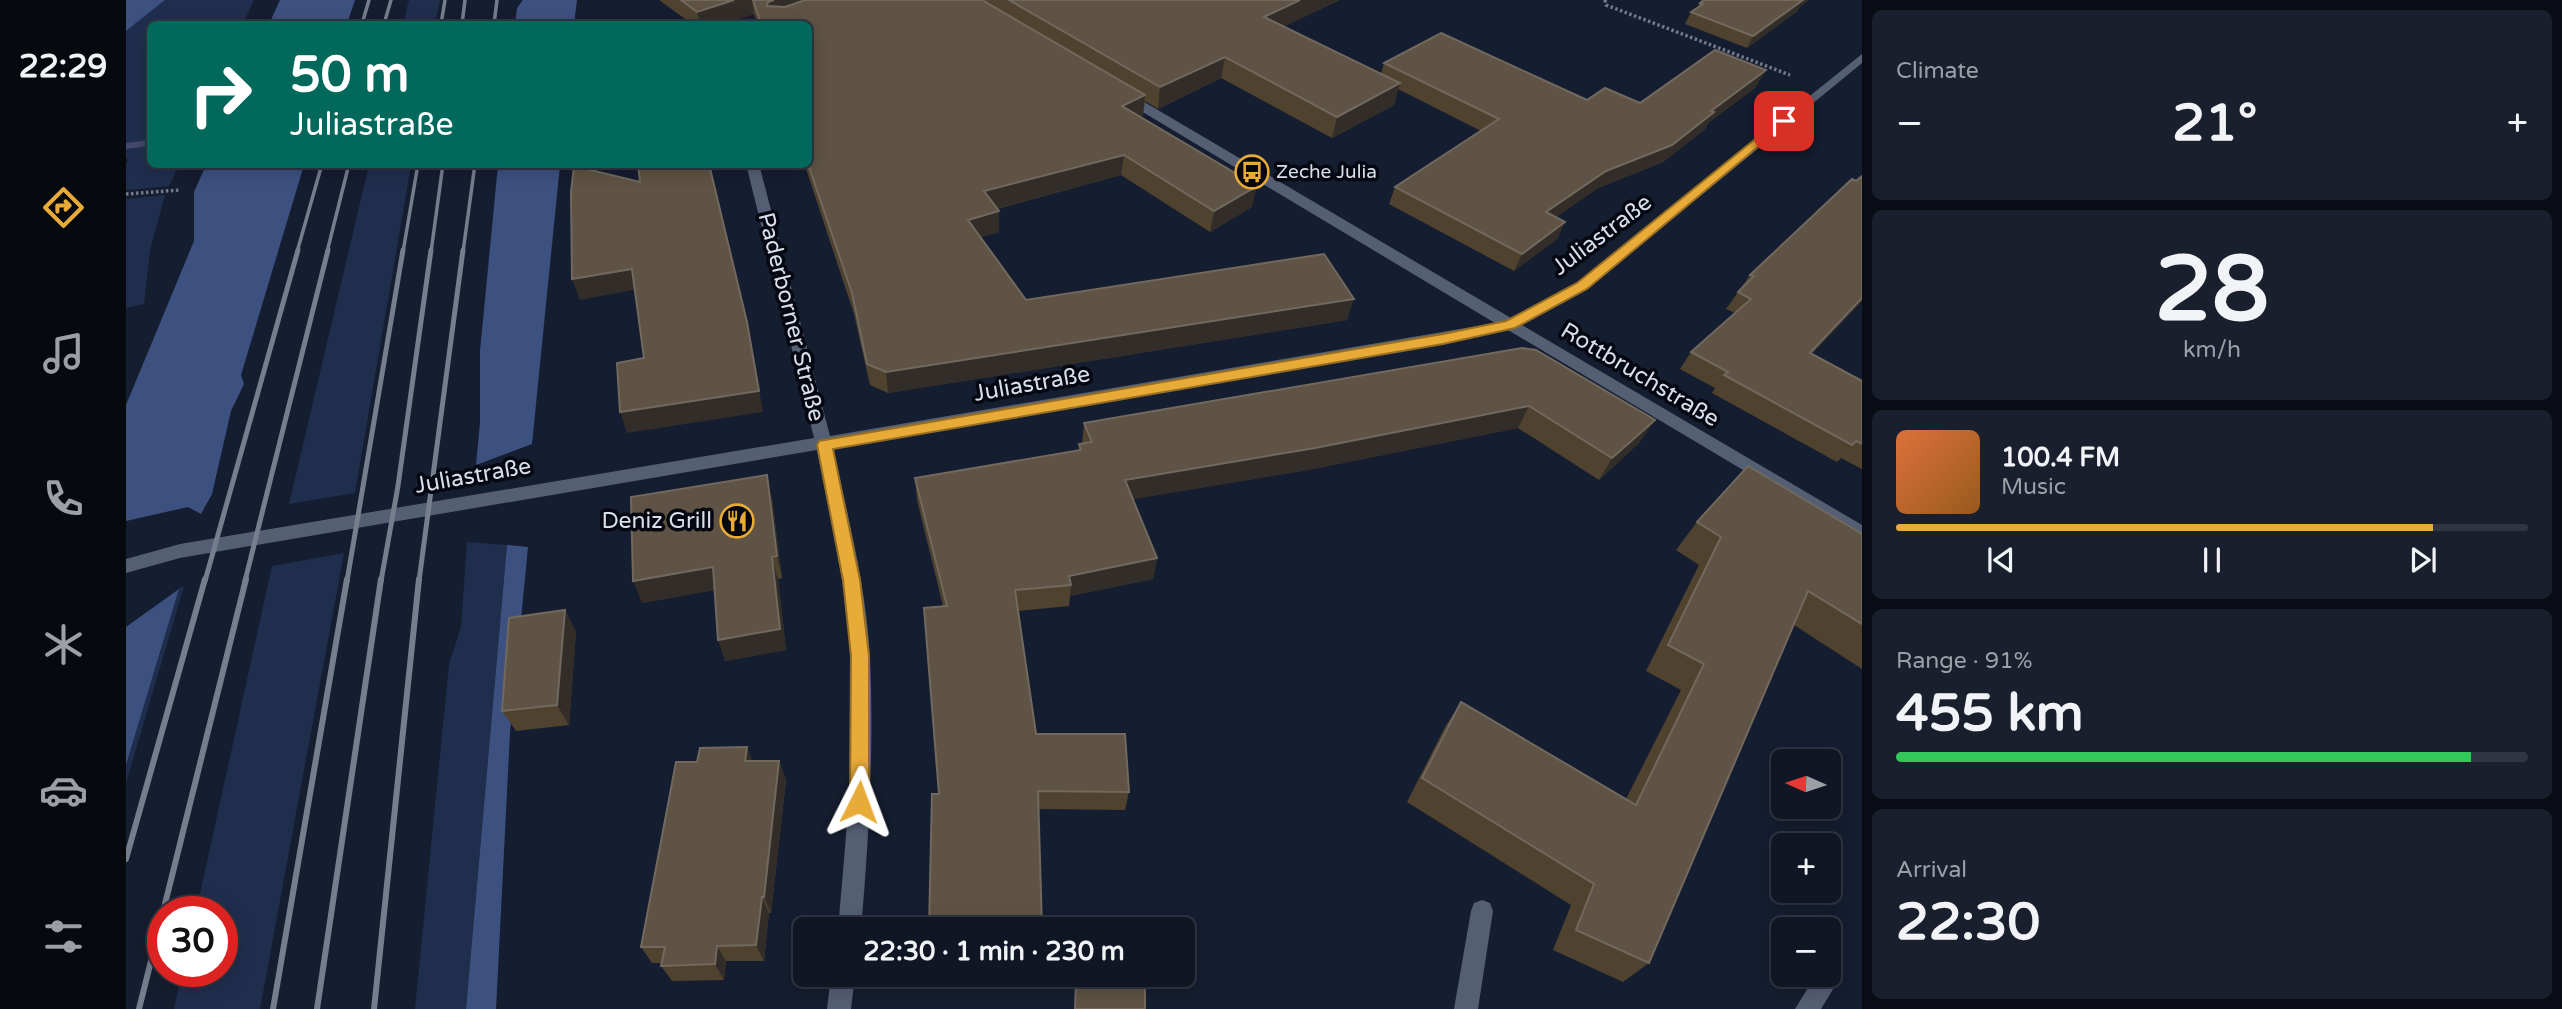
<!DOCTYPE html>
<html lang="en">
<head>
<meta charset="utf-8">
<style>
	:root { --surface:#101624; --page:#191f2c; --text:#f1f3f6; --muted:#9c9fa6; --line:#303541; --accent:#e9ab38 }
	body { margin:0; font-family:"Varela Round",sans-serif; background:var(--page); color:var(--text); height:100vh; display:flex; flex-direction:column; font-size:26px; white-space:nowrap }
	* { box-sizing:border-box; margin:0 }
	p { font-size:23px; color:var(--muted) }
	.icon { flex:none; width:38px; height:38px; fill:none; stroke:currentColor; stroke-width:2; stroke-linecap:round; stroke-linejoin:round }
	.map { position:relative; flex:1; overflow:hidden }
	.panel { display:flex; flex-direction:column; gap:10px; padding:10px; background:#090c14; width:700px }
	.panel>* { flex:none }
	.guide { position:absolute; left:21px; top:21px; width:665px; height:147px; border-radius:10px; box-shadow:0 4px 18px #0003,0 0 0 2px var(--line); background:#00695c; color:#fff; overflow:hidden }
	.needle { width:46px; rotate:273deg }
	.controls { position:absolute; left:1645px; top:749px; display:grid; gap:14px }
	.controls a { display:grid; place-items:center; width:70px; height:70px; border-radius:10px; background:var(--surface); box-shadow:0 4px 18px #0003,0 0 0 2px var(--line); font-size:35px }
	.speed { position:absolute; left:21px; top:896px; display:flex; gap:14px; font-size:35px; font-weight:700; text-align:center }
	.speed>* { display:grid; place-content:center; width:91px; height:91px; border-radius:50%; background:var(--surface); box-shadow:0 4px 18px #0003,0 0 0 2px var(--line); line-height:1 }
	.speed .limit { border:10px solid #d22; background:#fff; color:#111 }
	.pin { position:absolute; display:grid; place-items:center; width:60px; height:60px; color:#fff; margin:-30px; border-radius:14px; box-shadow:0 4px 10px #0006 }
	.me { position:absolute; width:77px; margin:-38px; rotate:3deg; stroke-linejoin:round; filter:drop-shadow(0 0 5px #0008) }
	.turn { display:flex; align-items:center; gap:24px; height:147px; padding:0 28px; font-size:32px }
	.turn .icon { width:91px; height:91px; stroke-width:2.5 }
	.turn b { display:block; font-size:49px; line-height:60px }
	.big { font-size:52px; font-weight:700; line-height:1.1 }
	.panel .widget { flex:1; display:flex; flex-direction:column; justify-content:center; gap:10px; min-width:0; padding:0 24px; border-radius:10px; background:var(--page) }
	.panel .dial { align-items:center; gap:0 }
	.dial b { font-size:91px; line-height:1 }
	.song { display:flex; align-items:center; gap:21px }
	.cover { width:84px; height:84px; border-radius:10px; background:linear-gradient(135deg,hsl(20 70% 55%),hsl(30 70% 35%)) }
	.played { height:7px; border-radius:4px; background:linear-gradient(90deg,var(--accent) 85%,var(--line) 85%) }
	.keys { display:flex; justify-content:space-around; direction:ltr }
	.heat { display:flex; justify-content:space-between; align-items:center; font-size:38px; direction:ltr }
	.charge { height:10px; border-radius:5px; background:linear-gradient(90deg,#34c759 91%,var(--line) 0) }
	.trip { position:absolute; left:667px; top:917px; width:402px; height:70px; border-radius:10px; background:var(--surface); box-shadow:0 4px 18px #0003,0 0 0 2px var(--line); font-weight:700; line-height:70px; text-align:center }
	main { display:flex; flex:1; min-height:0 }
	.menu { display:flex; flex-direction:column; width:126px; justify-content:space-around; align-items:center; background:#06090e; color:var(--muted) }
	.menu .icon { width:49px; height:49px }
	.menu .selected { color:var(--accent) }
	.menu b { font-size:32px; color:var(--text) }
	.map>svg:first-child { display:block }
	.green { fill:#202e4e }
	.forest { fill:#3d5180 }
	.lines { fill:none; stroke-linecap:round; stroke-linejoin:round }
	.stream { fill:#42496a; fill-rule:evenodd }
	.path { stroke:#737a8a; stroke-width:3.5; stroke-dasharray:2.5 2.5; stroke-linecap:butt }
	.service { fill:#555f74; fill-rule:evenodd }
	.minor { fill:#555f74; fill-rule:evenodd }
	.rail-far2 { stroke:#767d8d; stroke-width:3.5 }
	.rail-far1 { stroke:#767d8d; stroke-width:5 }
	.rail { stroke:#767d8d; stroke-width:6 }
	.wall { fill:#4f4330 }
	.shaded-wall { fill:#322d28 }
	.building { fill:#5e5344; stroke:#71695e; stroke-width:2 }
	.route { fill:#e9ab38; stroke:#976f24; stroke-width:2 }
	.labels { text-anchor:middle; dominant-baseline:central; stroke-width:7; stroke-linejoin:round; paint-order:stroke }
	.far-poi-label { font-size:19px; fill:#d8deeb; stroke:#050810; text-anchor:start }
	.street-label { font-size:23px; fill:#d8deeb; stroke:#050810 }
	.poi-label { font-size:23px; fill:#d8deeb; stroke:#050810; text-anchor:end }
</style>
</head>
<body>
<main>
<nav class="menu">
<b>22:29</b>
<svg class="icon selected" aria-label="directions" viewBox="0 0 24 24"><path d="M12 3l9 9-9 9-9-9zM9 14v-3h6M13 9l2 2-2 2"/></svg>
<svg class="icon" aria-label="music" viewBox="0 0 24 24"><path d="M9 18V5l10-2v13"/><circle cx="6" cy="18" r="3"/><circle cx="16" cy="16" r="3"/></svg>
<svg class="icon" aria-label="phone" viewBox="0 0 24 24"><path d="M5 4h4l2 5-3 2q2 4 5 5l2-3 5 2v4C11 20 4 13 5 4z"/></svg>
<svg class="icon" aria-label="climate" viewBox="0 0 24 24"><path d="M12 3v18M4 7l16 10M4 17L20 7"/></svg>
<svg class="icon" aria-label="car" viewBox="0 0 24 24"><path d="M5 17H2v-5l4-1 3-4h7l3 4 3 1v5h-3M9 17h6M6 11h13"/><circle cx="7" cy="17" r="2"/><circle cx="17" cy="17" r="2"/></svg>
<svg class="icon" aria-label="filters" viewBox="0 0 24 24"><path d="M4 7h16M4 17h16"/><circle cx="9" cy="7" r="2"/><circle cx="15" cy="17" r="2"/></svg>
</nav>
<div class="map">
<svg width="1736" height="1009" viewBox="0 0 1736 1009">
	<rect width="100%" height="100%" fill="#151d30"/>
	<!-- green -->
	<g class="green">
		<path d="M39 0H128L117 24H24V164L53 165 43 186 0 190V164L3 159H0V31Z"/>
		<path d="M283 0H314L309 24H277Z"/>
		<path d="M243 165H285L229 493 163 504Z"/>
		<path d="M39 195 24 250 18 304 0 308V199Z"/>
		<path d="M341 542 381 545 340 1009H289L323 664 335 627Z"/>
		<path d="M218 553 134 1009H48L56 971H96V912H70L146 566Z"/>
		<path d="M58 586 0 783V765L53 589Z"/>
	</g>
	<!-- forest -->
	<g class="forest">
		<path d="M0 0H39L0 31Z"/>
		<path d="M154 0H229L221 24H143Z"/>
		<path d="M397 0H451L448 24H389L391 8Z"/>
		<path d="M80 165H178L115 375 118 384 105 411 86 494 75 514 62 507 0 521V405L68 241V192Z"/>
		<path d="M372 165H434L406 444 350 465 354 422V351Z"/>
		<path d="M381 545 402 547 384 733 370 1009H340Z"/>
		<path d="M53 589 0 765V627Z"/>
	</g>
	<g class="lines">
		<!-- stream -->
		<path class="stream" d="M24 140V146L0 149V143Z"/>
		<!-- path -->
		<g class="path">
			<path d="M1479 0 1480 5 1664 75"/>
			<path d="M0 194 54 190"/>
		</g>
		<!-- service -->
		<g class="service">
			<path d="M1356 900 1364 903 1367 911 1352 1009H1328L1345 911 1348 903Z"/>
			<path d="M1703 970 1708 973 1712 981 1695 1009H1669L1690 975H1703Z"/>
		</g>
		<!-- minor -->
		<g class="minor">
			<path d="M1736 54V63L1461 289 1396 325 1736 525V541L1382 330 1317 344 707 448C722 517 740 586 744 657 748 748 743 839 735 929H712C720 838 729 747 724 656 721 587 704 518 691 450L54 558 0 573V559L54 544 688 438 620 164H633L704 436 1369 323 995 99V93H1003L1385 318 1451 283Z"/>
			<path d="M705 975H729L725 1009H701Z"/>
		</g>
		<!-- rail-far2 -->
		<g class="rail-far2">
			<path d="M236 24 243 0"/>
			<path d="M258 24 265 0"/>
			<path d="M315 24 319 0"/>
			<path d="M336 24 339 0"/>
			<path d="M368 24 371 0"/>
			<path d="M171 252 196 164"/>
			<path d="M201 252 223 164"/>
			<path d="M277 252 292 164"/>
			<path d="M305 252 317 164"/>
			<path d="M337 252 349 164"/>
		</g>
		<!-- rail-far1 -->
		<g class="rail-far1">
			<path d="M79 581 172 250"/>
			<path d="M119 581 202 250"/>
			<path d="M221 581 277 250"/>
			<path d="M255 581 272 486 305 250"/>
			<path d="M293 581 337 250"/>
		</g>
		<!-- rail -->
		<g class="rail">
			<path d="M0 859 79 579"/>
			<path d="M37 912 120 579"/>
			<path d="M13 1009 37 913"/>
			<path d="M147 1009 221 579"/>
			<path d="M191 1009 255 579"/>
			<path d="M248 1009 293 579"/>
		</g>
	</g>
	<!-- wall -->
	<g class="wall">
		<path d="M533 0H1214L1158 26 1255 74 1258 63 1461 100 1514 103 1630 87 1582 123 1579 129 1537 162 1472 188 1430 217 1439 222 1431 239 1388 271 1263 204 1269 187 1355 131 1272 89 1268 105 1206 138 1095 78 1032 109 1019 101 1017 116 1014 117 1126 207 1084 232 995 175 871 209 873 232 855 237 900 300 1221 320 762 393 744 385 728 314 679 166V164H682V24H632L628 14 597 24H566Z"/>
		<path d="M1574 3 1673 8 1670 12 1621 48 1559 24 1565 12 1572 7Z"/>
		<path d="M1624 275 1736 301 1686 354 1736 381V469L1715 458 1711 462 1586 393 1589 388 1554 369 1565 352 1609 313 1600 309Z"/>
		<path d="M1396 348 1514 442 1473 480 1392 428 1182 470 1007 499 1031 558 1027 579 944 596 943 606 892 611 910 734 1003 792 999 810 912 809 813 794 817 606 791 500 789 478 953 450V444H956L958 423Z"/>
		<path d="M646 498 656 578 652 579 660 650 599 661 588 590 516 603Z"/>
		<path d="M1571 522 1736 534V669L1668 625 1523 963 1497 982 1427 950 1445 905 1281 802 1319 727 1335 702 1500 799 1555 690 1520 671 1573 565 1550 550Z"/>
		<path d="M439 610 450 632 443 725 390 731 376 711Z"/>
		<path d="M621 747 626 761H653L660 780 645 913H643L638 961H600L598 980 546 981 535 966 536 963H526L515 947 571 762Z"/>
		<path d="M803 975H916L915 979 804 981Z"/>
	</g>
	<!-- shaded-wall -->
	<g class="shaded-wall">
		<path d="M608 0H626L628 14 597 24H574L571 12Z"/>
		<path d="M648 0H710L645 24 641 6 642 2Z"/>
		<path d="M1174 0H1214L1134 38 1138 17Z"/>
		<path d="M1674 0H1683L1673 8 1670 12 1621 48 1627 36Z"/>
		<path d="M1099 57 1095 78 1032 109 1034 87Z"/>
		<path d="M1640 70 1630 87 1582 123 1579 129 1537 162 1472 188 1412 230 1420 212 1480 171 1585 111Z"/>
		<path d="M1274 83 1268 105 1206 138 1211 117Z"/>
		<path d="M1019 95 1017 116 994 127 996 106Z"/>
		<path d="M998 155 995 175 858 212V191Z"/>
		<path d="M1131 186 1126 207 1084 232 1088 211Z"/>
		<path d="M873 211V232L842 241V220Z"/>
		<path d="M1439 222 1431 239 1388 271 1396 254Z"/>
		<path d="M506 269 512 289 454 300 446 279Z"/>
		<path d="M1736 298V301L1671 370 1684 353Z"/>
		<path d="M1228 299 1221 320 762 393 760 372Z"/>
		<path d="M621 322 637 412 501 433 494 412Z"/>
		<path d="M1403 406 1392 428 1182 470 996 501 999 480Z"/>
		<path d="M1529 420 1514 442 1473 480 1486 458Z"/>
		<path d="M641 475 646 498 656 578 651 556Z"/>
		<path d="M646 557 652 579 660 650 599 661 592 640Z"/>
		<path d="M1031 558 1027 579 944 596 945 585 943 576Z"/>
		<path d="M587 567 594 589 516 603 507 581Z"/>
		<path d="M439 610 450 632 443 725 431 705Z"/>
		<path d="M621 747 628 766 619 761Z"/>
		<path d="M653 761 660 780 645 913 638 897Z"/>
		<path d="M636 897 643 913 638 961 630 945Z"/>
		<path d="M591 946 600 961 598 980 589 964Z"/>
	</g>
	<!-- building -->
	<g class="building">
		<path d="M555 0H608L571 12Z"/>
		<path d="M627 0H648L642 2 641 6 659 7 679 0H856L1019 95 996 106 1131 186 1088 211 998 155 858 191 873 211 842 220 900 300 1198 254 1228 299 760 372 741 364 726 293 682 164V24H635Z"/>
		<path d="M883 0H1174L1138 17 1274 83 1211 117 1099 57 1034 87Z"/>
		<path d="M1578 0H1677L1627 36 1565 12 1577 4 1574 3Z"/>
		<path d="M1315 33 1461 100 1479 88 1514 103 1589 50 1640 70 1585 111 1588 112 1546 145 1480 171 1420 212 1439 222 1396 254 1269 187 1373 119 1258 63Z"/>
		<path d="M512 164H583L621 322 633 391 494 412 491 363 518 358 506 269 446 279 445 192 448 166 514 182Z"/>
		<path d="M1736 176V298L1684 353 1736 381V444L1730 441 1726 445 1598 375 1602 372 1565 352 1625 299 1612 292 1628 276 1624 275 1726 179 1730 181Z"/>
		<path d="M1396 348 1410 350 1529 420 1486 458 1403 406 1189 448 999 480 1031 558 943 576 945 585 889 590 910 734H999L1003 792 912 791 916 929H803L806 794H813L798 608 821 606 789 478 955 450 953 444 966 442 958 423Z"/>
		<path d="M1622 466 1736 534V624L1682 591 1523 963 1450 930 1468 884 1296 778 1335 702 1510 805 1578 664 1542 645 1595 537 1571 522Z"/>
		<path d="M641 475 651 556 646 557 654 629 592 640 587 567 507 581 505 497Z"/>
		<path d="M439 610 431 705 376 711 383 618Z"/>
		<path d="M621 747 619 761H653L638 897H636L630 945 591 946 589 964 535 966 539 947H515L550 762H571L574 748Z"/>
		<path d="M950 982 1019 988V1009H949Z"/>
	</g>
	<!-- route -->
	<path class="route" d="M1654 119 1663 121 1461 289 1389 328 1317 344 707 449 734 580 743 656V802L740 808 733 811 727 808 724 802 725 656 717 580 691 445 693 441 1317 334 1380 321 1451 283Z"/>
	<!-- icons -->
	<defs>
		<symbol id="bus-ring" viewBox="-11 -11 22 22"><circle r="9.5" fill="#050810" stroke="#e9ab38" stroke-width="1.5"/><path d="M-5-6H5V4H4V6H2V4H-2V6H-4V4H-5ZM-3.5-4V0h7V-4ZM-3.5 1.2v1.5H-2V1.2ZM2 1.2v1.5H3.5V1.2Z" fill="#e9ab38"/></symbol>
		<symbol id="restaurant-ring" viewBox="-11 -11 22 22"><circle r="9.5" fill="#050810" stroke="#e9ab38" stroke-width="1.5"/><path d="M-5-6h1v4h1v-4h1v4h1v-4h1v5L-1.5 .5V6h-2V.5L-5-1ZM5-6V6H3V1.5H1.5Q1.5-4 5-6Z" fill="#e9ab38"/></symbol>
	</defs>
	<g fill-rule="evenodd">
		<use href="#bus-ring" x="1107" y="153" width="38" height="38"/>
		<use href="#restaurant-ring" x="592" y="502" width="38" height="38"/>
	</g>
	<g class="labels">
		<!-- far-poi labels -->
		<g class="far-poi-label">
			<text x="1150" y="172">Zeche Julia</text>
		</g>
		<!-- street labels -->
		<g class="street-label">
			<text transform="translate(1476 235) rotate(-37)">Juliastraße</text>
			<text transform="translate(665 317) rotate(76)">Paderborner Straße</text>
			<text transform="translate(1514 375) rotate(31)">Rottbruchstraße</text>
			<text transform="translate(906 384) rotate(-10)">Juliastraße</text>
			<text transform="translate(347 476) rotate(-10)">Juliastraße</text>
		</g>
		<!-- poi labels -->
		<g class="poi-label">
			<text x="586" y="521">Deniz Grill</text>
		</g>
	</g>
</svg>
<div class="controls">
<a><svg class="needle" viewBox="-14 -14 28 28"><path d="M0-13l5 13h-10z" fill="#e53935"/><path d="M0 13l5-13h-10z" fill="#9c9fa6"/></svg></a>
<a>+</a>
<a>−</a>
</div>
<div class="speed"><div class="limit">30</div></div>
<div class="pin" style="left:1658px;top:121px;background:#d93025"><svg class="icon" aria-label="arrive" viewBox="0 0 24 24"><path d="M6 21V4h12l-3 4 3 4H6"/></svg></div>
<svg class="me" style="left:733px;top:802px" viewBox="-20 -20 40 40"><path d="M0-17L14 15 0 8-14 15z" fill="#e9ab38" stroke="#fff" stroke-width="4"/></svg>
<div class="trip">22:30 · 1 min · 230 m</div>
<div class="guide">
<div class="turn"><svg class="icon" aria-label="right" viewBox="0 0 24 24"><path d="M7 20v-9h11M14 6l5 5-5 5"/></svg><div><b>50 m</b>Juliastraße</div></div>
</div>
</div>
<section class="panel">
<div class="widget"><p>Climate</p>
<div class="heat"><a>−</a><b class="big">21°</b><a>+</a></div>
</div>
<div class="widget dial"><b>28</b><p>km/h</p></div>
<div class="widget">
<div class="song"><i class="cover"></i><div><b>100.4 FM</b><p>Music</p></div></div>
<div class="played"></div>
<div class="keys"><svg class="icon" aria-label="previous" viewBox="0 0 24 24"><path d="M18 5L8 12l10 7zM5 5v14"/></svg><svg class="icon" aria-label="pause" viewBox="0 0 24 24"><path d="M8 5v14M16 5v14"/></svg><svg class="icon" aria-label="next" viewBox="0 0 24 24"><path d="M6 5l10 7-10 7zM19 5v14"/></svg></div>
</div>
<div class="widget"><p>Range · 91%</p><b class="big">455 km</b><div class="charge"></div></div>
<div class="widget"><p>Arrival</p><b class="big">22:30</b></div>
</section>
</main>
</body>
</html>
